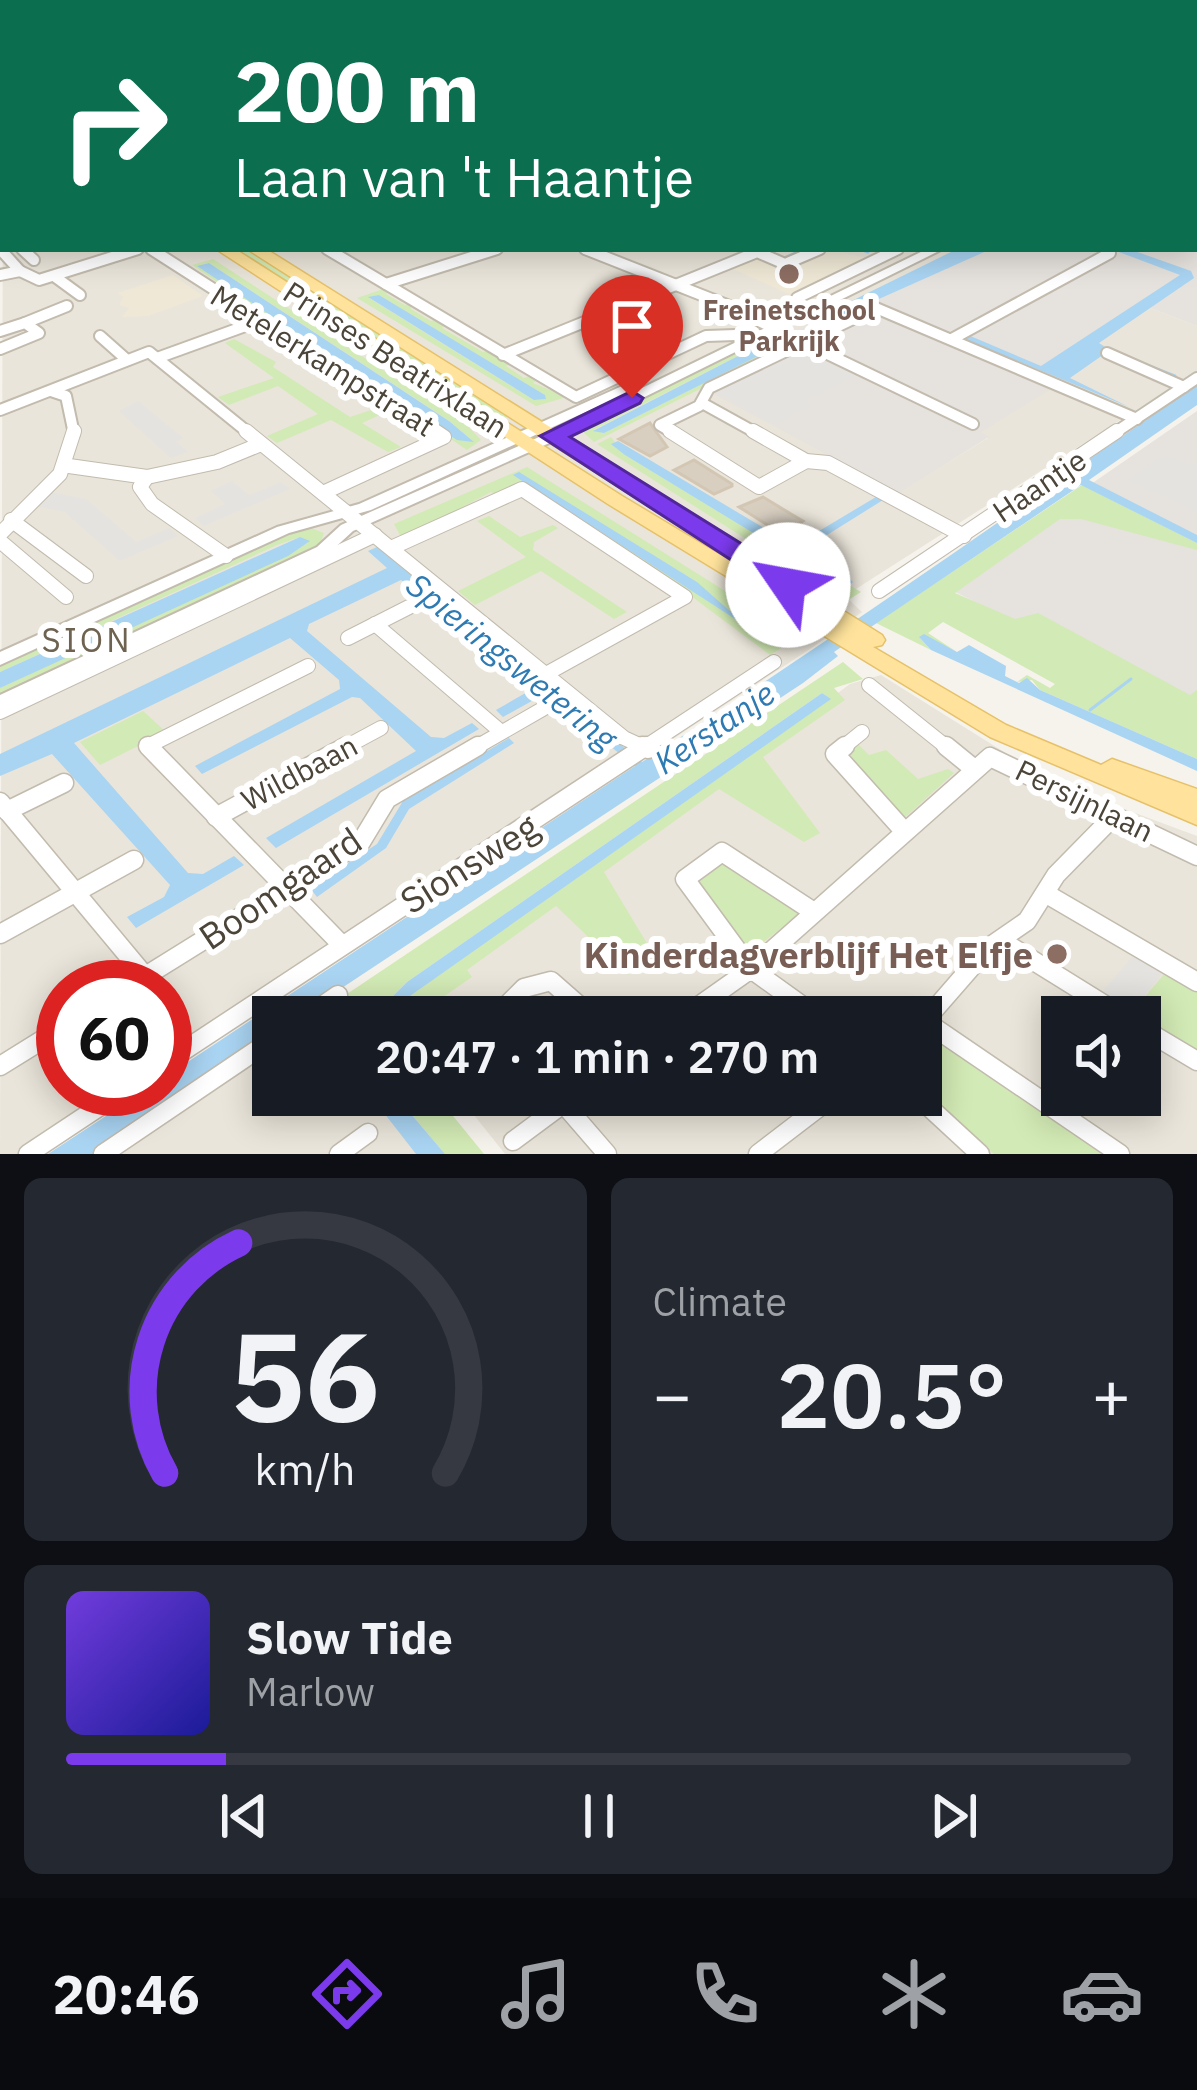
<!DOCTYPE html>
<html lang="en">
<head>
<meta charset="utf-8">
<style>
	:root { --surface:#171b24; --page:#242831; --text:#f1f3f6; --muted:#9ea1a6; --line:#363941; --accent:#7c3aed }
	body { margin:0; font-family:"IBM Plex Sans",sans-serif; background:var(--page); color:var(--text); height:100vh; display:flex; flex-direction:column; font-size:45px; white-space:nowrap }
	* { box-sizing:border-box; margin:0 }
	p { font-size:39px; color:var(--muted) }
	.icon { flex:none; width:66px; height:66px; fill:none; stroke:currentColor; stroke-width:2; stroke-linecap:round; stroke-linejoin:round }
	.map { position:relative; height:1154px; overflow:hidden }
	.details { display:flex; flex-direction:column; gap:24px; padding:24px; background:#0d0f14; flex:1 }
	.details>* { flex:none }
	.guide { position:absolute; left:0px; top:0px; width:1197px; height:252px; box-shadow:0 6px 30px #0003; background:#0b6e4f; color:#fff; overflow:hidden }
	.tools { position:absolute; left:1041px; top:996px; display:grid; gap:24px }
	.tools a { display:grid; place-items:center; width:120px; height:120px; border-radius:0px; background:var(--surface); box-shadow:0 6px 30px #0003; font-size:60px }
	.speed { position:absolute; left:36px; top:960px; display:flex; gap:24px; font-size:60px; font-weight:700; text-align:center }
	.speed>* { display:grid; place-content:center; width:156px; height:156px; border-radius:50%; background:var(--surface); box-shadow:0 6px 30px #0003; line-height:1 }
	.speed .limit { border:18px solid #d22; background:#fff; color:#111 }
	.pin { position:absolute; display:grid; place-items:center; width:102px; height:102px; color:#fff; margin:-123px -51px; border-radius:50% 50% 50% 0; rotate:-45deg; box-shadow:0 0 12px #0007 }
	.pin .icon { rotate:45deg }
	.me { position:absolute; width:132px; margin:-66px; rotate:303deg; stroke-linejoin:round; filter:drop-shadow(0 0 9px #0008) }
	.turn { display:flex; align-items:center; gap:42px; height:252px; padding:0 36px; font-size:54px }
	.turn .icon { width:156px; height:156px; stroke-width:2.5 }
	.turn b { display:block; font-size:84px; line-height:102px }
	.big { font-size:90px; font-weight:600; line-height:1.1 }
	.details .tile { flex:1; display:flex; flex-direction:column; justify-content:center; gap:18px; min-width:0; padding:0 42px; border-radius:18px; background:var(--page) }
	.details .dial { align-items:center; gap:0 }
	.dial svg { height:312px; overflow:visible; fill:none; stroke:var(--line); stroke-width:7; stroke-linecap:round; text-anchor:middle }
	.dial text { fill:var(--text); stroke:none }
	.song { display:flex; align-items:center; gap:36px }
	.cover { width:144px; height:144px; border-radius:18px; background:linear-gradient(135deg,hsl(260 70% 55%),hsl(240 70% 35%)) }
	.played { height:12px; border-radius:6px; background:linear-gradient(90deg,var(--accent) 15%,var(--line) 15%) }
	.keys { display:flex; justify-content:space-around; direction:ltr }
	.heat { display:flex; justify-content:space-between; align-items:center; font-size:66px; direction:ltr }
	.details .tiles { flex:1; display:grid; gap:24px; grid-template-columns:1fr 1fr }
	.tile:last-child { grid-column:span 2 }
	.trip { position:absolute; left:252px; top:996px; width:690px; height:120px; border-radius:0px; background:var(--surface); box-shadow:0 6px 30px #0003; font-weight:600; line-height:120px; text-align:center }
	.menu { display:flex; height:192px; justify-content:space-around; align-items:center; background:#090b0e; color:var(--muted) }
	.menu .icon { width:84px; height:84px }
	.menu .on { color:var(--accent) }
	.menu b { font-size:54px; color:var(--text) }
	.map>svg:first-child { display:block }
	.residential { fill:#eae5da; fill-rule:evenodd }
	.industrial { fill:#e6e2dd }
	.education { fill:#efe8d6 }
	.green { fill:#d2eab5; fill-rule:evenodd }
	.parking { fill:#e5e3e0 }
	.water { fill:#a9d4f2 }
	.lines { fill:none; stroke-linecap:round; stroke-linejoin:round }
	.stream { stroke:#a9d4f2; stroke-width:3 }
	.building { fill:#d8cfc1; stroke:#d3c7b4; stroke-width:3 }
	.minor-far2-casing { stroke:#c2bbae; stroke-width:14 }
	.minor-far1-casing { stroke:#c2bbae; stroke-width:16 }
	.minor-casing { stroke:#c2bbae; stroke-width:21 }
	.tertiary-casing { stroke:#c2bbae; stroke-width:4 }
	.primary-casing { stroke:#e6c16a; stroke-width:3 }
	.minor-far2 { stroke:#fff; stroke-width:10 }
	.minor-far1 { stroke:#fff; stroke-width:14 }
	.minor { stroke:#fff; stroke-width:18 }
	.tertiary { fill:#fff; fill-rule:evenodd }
	.primary { fill:#ffe39c; fill-rule:evenodd }
	.rail-casing { stroke:#9a9a9a; stroke-width:6 }
	.rail { stroke:#fff; stroke-width:3; stroke-dasharray:6; stroke-linecap:butt }
	.route { fill:#7c3aed; stroke:#51269a; stroke-width:3 }
	.education-dot { fill:#8d6e63; stroke:#fff; stroke-width:4.5 }
	.labels { text-anchor:middle; dominant-baseline:central; stroke-width:12; stroke-linejoin:round; paint-order:stroke }
	.far-education-label { font-size:27px; font-weight:bold; fill:#785e54; stroke:#fff }
	.street-label { font-size:30px; fill:#4b4439; stroke:#fff }
	.neighbourhood-label { font-size:33px; letter-spacing:3px; fill:#6e6250; stroke:#fff }
	.water-label { font-size:33px; font-style:italic; fill:#2e7ab2; stroke:#fff }
	.near-street-label { font-size:36px; fill:#4b4439; stroke:#fff }
	.near-education-label { font-size:36px; font-weight:bold; fill:#785e54; stroke:#fff; text-anchor:end }
</style>
</head>
<body>
<div class="map">
<svg width="1197" height="1154" viewBox="0 0 1197 1154">
	<rect width="100%" height="100%" fill="#f6f3ec"/>
	<!-- residential -->
	<g class="residential">
		<path d="M3 170V249H965L898 493 988 438 979 432 1040 368 1143 305 1197 326V371L845 596 862 612 813 647 165 1073V987H63V1089H141L43 1154H0Z"/>
		<path d="M881 675 1012 757 1111 804 1197 836V1154H505L458 1095H921V1017H396L386 1004 690 802 850 684ZM1062 1017H1140V1095H1062Z"/>
		<path d="M273 1047V1095H379L428 1154H120Z"/>
	</g>
	<!-- industrial -->
	<g class="industrial">
		<path d="M1197 248V326L1143 305 1093 339 1066 380 981 432 989 437 899 493 693 383 965 249Z"/>
		<path d="M1197 411V712L939 584 1094 482Z"/>
	</g>
	<!-- education -->
	<g class="education">
		<path d="M828 249 866 258 789 294 731 268 758 256 786 268Z"/>
		<path d="M173 275 203 296 148 316 122 317 129 308 119 305 123 297 118 293Z"/>
	</g>
	<!-- green -->
	<g class="green">
		<path d="M0 0H763L773 3H3V98Z"/>
		<path d="M231 249H248L511 415 503 419Z"/>
		<path d="M213 259 467 425 481 440 467 450 275 319 256 314 261 312 192 265ZM209 263 448 420 473 441 456 438 199 266Z"/>
		<path d="M386 288 390 291 386 294 405 305 412 303 411 309 431 321 438 319 446 324 442 328 483 352 490 350 512 363 506 366 524 378 531 375 538 379 533 383 567 397 536 406 357 298ZM379 295 545 395 546 399 534 400 369 298Z"/>
		<path d="M763 336 778 338 784 347 594 442 579 428ZM765 342 775 347 604 433 593 430Z"/>
		<path d="M234 339 276 362 273 367 350 417 389 404 395 408 362 423 401 447 388 452 331 420 277 443 267 436 318 414 278 386 229 405 218 397 274 378 225 343Z"/>
		<path d="M611 437 625 455 828 578 834 576 861 592 845 602 597 444Z"/>
		<path d="M527 467 799 637 770 655 691 596 522 484 497 495 491 492 402 539 394 524ZM520 473 697 582 708 597 749 627 515 476Z"/>
		<path d="M1082 485 1197 543V550L1081 519H1060L955 593 1015 619 1038 613 1190 695 1197 690V759L1040 690 1032 680 1017 682 1027 675 1050 688 1055 684 943 622 928 633 957 652 924 635 920 638 931 650 876 623Z"/>
		<path d="M489 516 520 537 553 525 558 528 534 542 533 550 627 612 614 619 541 571 475 605 458 591 526 557 477 521Z"/>
		<path d="M311 528 324 533 318 550 0 699V688L308 543 300 537 277 545 0 672V661L288 532Z"/>
		<path d="M843 662 863 679 834 688 845 700 763 757 820 833 804 842 719 789 604 872 654 955 628 975 556 906 467 970 472 977 430 1006 435 1017H393L410 996 830 699 822 693 407 982 381 1008 379 1017H333L326 1008Z"/>
		<path d="M143 711 166 732 100 765 80 742Z"/>
		<path d="M857 743 869 755 886 750 918 779 948 769 954 773 902 820 842 756Z"/>
		<path d="M721 858 803 911 747 955 694 883Z"/>
		<path d="M1166 972 1197 985V1060L1132 1012Z"/>
		<path d="M925 1038 946 1047 1102 1154H994L921 1087Z"/>
		<path d="M395 1095H436L484 1154H445Z"/>
	</g>
	<!-- parking -->
	<g class="parking">
		<path d="M807 349 858 374 805 401 811 406 774 424 716 392Z"/>
		<path d="M138 401 183 438 176 442 188 452 171 458 119 411Z"/>
		<path d="M1163 455 1197 465V512L1128 480Z"/>
		<path d="M232 481 249 495 281 482 290 489 204 526 195 518 225 504 211 491Z"/>
		<path d="M50 492 86 499 136 542 169 528 178 536 120 561 65 512 36 506Z"/>
		<path d="M1134 955 1164 972 1133 1010 1103 991Z"/>
	</g>
	<!-- water -->
	<g class="water">
		<path d="M957 249H991L825 323 813 320Z"/>
		<path d="M1111 249H1129L1191 271 1194 278 1099 343 1110 350 1070 378 1129 407 962 338 968 335 1041 366 1180 275Z"/>
		<path d="M209 263 449 421 474 442 457 440 197 266Z"/>
		<path d="M379 295 545 395 546 399 534 400 368 297Z"/>
		<path d="M765 342 776 347 604 433 593 431Z"/>
		<path d="M1197 385V405L1089 480 1197 535V543L1081 485 834 652 838 656 803 683 298 1017H273V1034L94 1154H48L147 1089H165V1077L635 766 550 698 539 697 503 717 496 710 529 691 530 683 401 580 309 624 307 631 431 737 444 738 472 723 479 729 276 848 266 838 416 751 360 698 352 697 202 774 195 766 340 689 339 680 290 638 74 743 188 873 203 874 234 856 244 865 136 928 127 917 164 897 170 885 52 754 0 776V754L387 568 368 551 377 547 642 762C831 641 1011 512 1197 385Z"/>
		<path d="M618 441 794 546 876 497 883 500 803 550 839 573 829 579 625 455 611 444Z"/>
		<path d="M519 472 697 582 749 628 513 475Z"/>
		<path d="M300 537 310 541 288 556 0 688V672Z"/>
		<path d="M924 634 957 652 969 645 1006 666 1005 676 1019 683 1027 678 1040 690 1197 759V771L931 650 919 637Z"/>
		<path d="M822 693 831 699 410 996 393 1017H379L381 1008 407 982Z"/>
		<path d="M509 738 514 743 409 809 386 848 317 897 310 888 377 844 403 801Z"/>
		<path d="M370 1095H395L445 1154H416Z"/>
	</g>
	<g class="lines">
		<!-- stream -->
		<g class="stream">
			<path d="M764 249 784 258 805 249"/>
			<path d="M860 249 868 252"/>
			<path d="M1149 366 1175 376"/>
			<path d="M836 574 851 582"/>
			<path d="M1090 710 1131 679"/>
		</g>
	</g>
	<!-- building -->
	<g class="building">
		<path d="M650 423 667 447 650 456 619 439Z"/>
		<path d="M694 460 732 484V486L714 494 674 470Z"/>
		<path d="M763 497 791 514 803 521 782 534 739 507Z"/>
	</g>
	<g class="lines">
		<defs>
			<g id="minor-far2">
				<path d="M0 249 20 271 39 280 138 249"/>
				<path d="M22 249 34 260"/>
				<path d="M151 249 440 434"/>
				<path d="M327 249 576 397 706 336 736 335"/>
				<path d="M585 249 742 311"/>
				<path d="M0 275 20 271"/>
				<path d="M54 276 80 295"/>
				<path d="M386 284 497 249"/>
				<path d="M793 307 797 298 898 249"/>
				<path d="M736 310 973 424"/>
				<path d="M25 323 67 306"/>
				<path d="M0 331 25 323 39 333 0 349"/>
				<path d="M100 336 127 360"/>
				<path d="M952 339 1110 253"/>
				<path d="M1107 353 1184 387"/>
				<path d="M503 355 757 252 785 264 820 249"/>
				<path d="M157 358 259 321"/>
				<path d="M51 391 66 396 74 434"/>
				<path d="M702 403 758 434"/>
				<path d="M0 410 149 352 250 434"/>
				<path d="M675 434 660 425 699 406 709 388 876 308 1137 419"/>
				<path d="M1113 434 1197 378"/>
			</g>
			<g id="minor-far1">
				<path d="M246 431 624 738 648 749"/>
				<path d="M670 431 759 487 806 461"/>
				<path d="M753 431 806 461 828 463 964 536"/>
				<path d="M69 466 147 477 217 462 261 444"/>
				<path d="M147 477 140 487 152 504 226 556"/>
				<path d="M325 492 444 437 435 431"/>
				<path d="M11 520 86 576"/>
				<path d="M0 534 60 474 74 431"/>
				<path d="M0 541 66 597"/>
				<path d="M391 548 522 489 685 597 546 674"/>
				<path d="M879 591 1117 431"/>
				<path d="M375 624 499 730"/>
				<path d="M348 638 409 607"/>
				<path d="M869 685 949 749"/>
				<path d="M0 712 375 535"/>
				<path d="M151 749 148 746 308 666"/>
				<path d="M342 749 381 728"/>
				<path d="M473 749 546 707"/>
				<path d="M642 749 774 662"/>
				<path d="M841 749 862 732"/>
			</g>
			<g id="minor">
				<path d="M148 746 341 944"/>
				<path d="M642 746 648 749"/>
				<path d="M845 746 835 754 904 831"/>
				<path d="M946 746 973 768"/>
				<path d="M0 802 145 976"/>
				<path d="M7 811 64 783"/>
				<path d="M216 817 347 746"/>
				<path d="M1050 896 1197 982"/>
				<path d="M814 912 722 852 685 879 751 969 818 1017"/>
				<path d="M0 934 134 860"/>
				<path d="M1005 943 1124 1017"/>
				<path d="M128 987 361 842 387 799 478 746"/>
				<path d="M306 1017 338 995"/>
				<path d="M509 1017 504 1008 524 988 551 981 592 1017"/>
				<path d="M683 1017 751 969 990 757 1197 856"/>
				<path d="M921 1025 988 948 1027 921 1056 875 1111 819"/>
				<path d="M921 1025 935 1028 1120 1154"/>
				<path d="M1140 1027 1197 1061"/>
				<path d="M165 1063 646 746"/>
				<path d="M0 1066 63 1027"/>
				<path d="M556 1095 607 1154"/>
				<path d="M916 1095 980 1154"/>
				<path d="M513 1141 575 1095"/>
				<path d="M28 1154 126 1089"/>
				<path d="M103 1154 273 1039"/>
				<path d="M339 1154 368 1133"/>
				<path d="M758 1154 835 1095"/>
			</g>
			<g id="tertiary">
				<path d="M1197 115V121L1194 122V116Z"/>
				<rect x="0" y="172" width="3" height="7"/>
				<path d="M927 249H943L574 432 353 531 329 553 0 708V695L317 547 341 525 564 426Z"/>
				<path d="M631 382 636 383V389L371 510 289 533 0 665V652L277 527 359 504Z"/>
			</g>
			<g id="primary">
				<path d="M0 96 3 97V106L0 105Z"/>
				<path d="M216 249H235L622 496 802 604 247 249H266L882 635 885 640 882 645 873 647 1006 725 1101 765 1112 759 1197 789V825L990 737 608 504Z"/>
			</g>
		</defs>
		<!-- minor-far2 casing -->
		<use href="#minor-far2" class="minor-far2-casing"/>
		<!-- minor-far1 casing -->
		<use href="#minor-far1" class="minor-far1-casing"/>
		<!-- minor casing -->
		<use href="#minor" class="minor-casing"/>
		<!-- tertiary casing -->
		<use href="#tertiary" class="tertiary-casing"/>
		<!-- primary casing -->
		<use href="#primary" class="primary-casing"/>
		<!-- minor-far2 -->
		<use href="#minor-far2" class="minor-far2"/>
		<!-- minor-far1 -->
		<use href="#minor-far1" class="minor-far1"/>
		<!-- minor -->
		<use href="#minor" class="minor"/>
		<!-- tertiary -->
		<use href="#tertiary" class="tertiary"/>
		<!-- primary -->
		<use href="#primary" class="primary"/>
		<defs>
			<path id="rail" d="M799 0 810 3"/>
		</defs>
		<!-- rail casing -->
		<use href="#rail" class="rail-casing"/>
		<!-- rail -->
		<use href="#rail" class="rail"/>
	</g>
	<!-- route -->
	<path class="route" d="M632 391 643 398 640 403 570 437 798 579V591H779L540 436Z"/>
	<!-- markers -->
	<g class="education-dot">
		<circle cx="789" cy="274" r="12"/>
		<circle cx="1057" cy="954" r="12"/>
	</g>
	<g class="labels">
		<!-- far-education labels -->
		<g class="far-education-label">
			<text x="789" y="309">Freinetschool<tspan x="789" dy="31">Parkrijk</tspan></text>
		</g>
		<!-- street labels -->
		<g class="street-label">
			<text transform="translate(396 359) rotate(33)">Prinses Beatrixlaan</text>
			<text transform="translate(323 360) rotate(32)">Metelerkampstraat</text>
			<text transform="translate(1039 485) rotate(-34)">Haantje</text>
			<text transform="translate(299 772) rotate(-28)">Wildbaan</text>
			<text transform="translate(1085 800) rotate(26)">Persijnlaan</text>
		</g>
		<!-- neighbourhood labels -->
		<g class="neighbourhood-label">
			<text x="87" y="639">SION</text>
		</g>
		<!-- water labels -->
		<g class="water-label">
			<text transform="translate(512 661) rotate(39)">Spieringswetering</text>
			<text transform="translate(714 727) rotate(-34)">Kerstanje</text>
		</g>
		<!-- near-street labels -->
		<g class="near-street-label">
			<text transform="translate(469 863) rotate(-32)">Sionsweg</text>
			<text transform="translate(280 888) rotate(-34)">Boomgaard</text>
		</g>
		<!-- near-education labels -->
		<g class="near-education-label">
			<text x="1033" y="954">Kinderdagverblijf Het Elfje</text>
		</g>
	</g>
</svg>
<div class="tools">
<a><svg class="icon" aria-label="sound" viewBox="0 0 24 24"><path d="M4 9h4l5-4v14l-5-4H4zM17 9q2 3 0 6"/></svg></a>
</div>
<div class="speed"><div class="limit">60</div></div>
<div class="pin" style="left:632px;top:398px;background:#d93025"><svg class="icon" aria-label="arrive" viewBox="0 0 24 24"><path d="M6 21V4h12l-3 4 3 4H6"/></svg></div>
<svg class="me" style="left:788px;top:585px" viewBox="-20 -20 40 40"><circle r="19" fill="#fff"/><path d="M0-13L10 11 0 6-10 11z" fill="#7c3aed"/></svg>
<div class="trip">20:47 · 1 min · 270 m</div>
<div class="guide">
<div class="turn"><svg class="icon" aria-label="right" viewBox="0 0 24 24"><path d="M7 20v-9h11M14 6l5 5-5 5"/></svg><div><b>200 m</b>Laan van 't Haantje</div></div>
</div>
</div>
<section class="details">
<div class="tiles">
<div class="tile dial"><svg viewBox="0 0 100 80">
<path d="M14 69A42 42 0 1 1 86 69"/>
<path d="M14 69A42 42 0 0 1 33 10" stroke="#7c3aed"/>
<text x="50" y="56" font-size="32" font-weight="700">56</text>
<text x="50" y="72" font-size="11">km/h</text>
</svg></div>
<div class="tile"><p>Climate</p>
<div class="heat"><a>−</a><b class="big">20.5°</b><a>+</a></div>
</div>
<div class="tile">
<div class="song"><i class="cover"></i><div><b>Slow Tide</b><p>Marlow</p></div></div>
<div class="played"></div>
<div class="keys"><svg class="icon" aria-label="previous" viewBox="0 0 24 24"><path d="M18 5L8 12l10 7zM5 5v14"/></svg><svg class="icon" aria-label="pause" viewBox="0 0 24 24"><path d="M8 5v14M16 5v14"/></svg><svg class="icon" aria-label="next" viewBox="0 0 24 24"><path d="M6 5l10 7-10 7zM19 5v14"/></svg></div>
</div>
</div>
</section>
<nav class="menu">
<b>20:46</b>
<svg class="icon on" aria-label="directions" viewBox="0 0 24 24"><path d="M12 3l9 9-9 9-9-9zM9 14v-3h6M13 9l2 2-2 2"/></svg>
<svg class="icon" aria-label="music" viewBox="0 0 24 24"><path d="M9 18V5l10-2v13"/><circle cx="6" cy="18" r="3"/><circle cx="16" cy="16" r="3"/></svg>
<svg class="icon" aria-label="phone" viewBox="0 0 24 24"><path d="M5 4h4l2 5-3 2q2 4 5 5l2-3 5 2v4C11 20 4 13 5 4z"/></svg>
<svg class="icon" aria-label="climate" viewBox="0 0 24 24"><path d="M12 3v18M4 7l16 10M4 17L20 7"/></svg>
<svg class="icon" aria-label="car" viewBox="0 0 24 24"><path d="M5 17H2v-5l4-1 3-4h7l3 4 3 1v5h-3M9 17h6M6 11h13"/><circle cx="7" cy="17" r="2"/><circle cx="17" cy="17" r="2"/></svg>
</nav>
</body>
</html>
